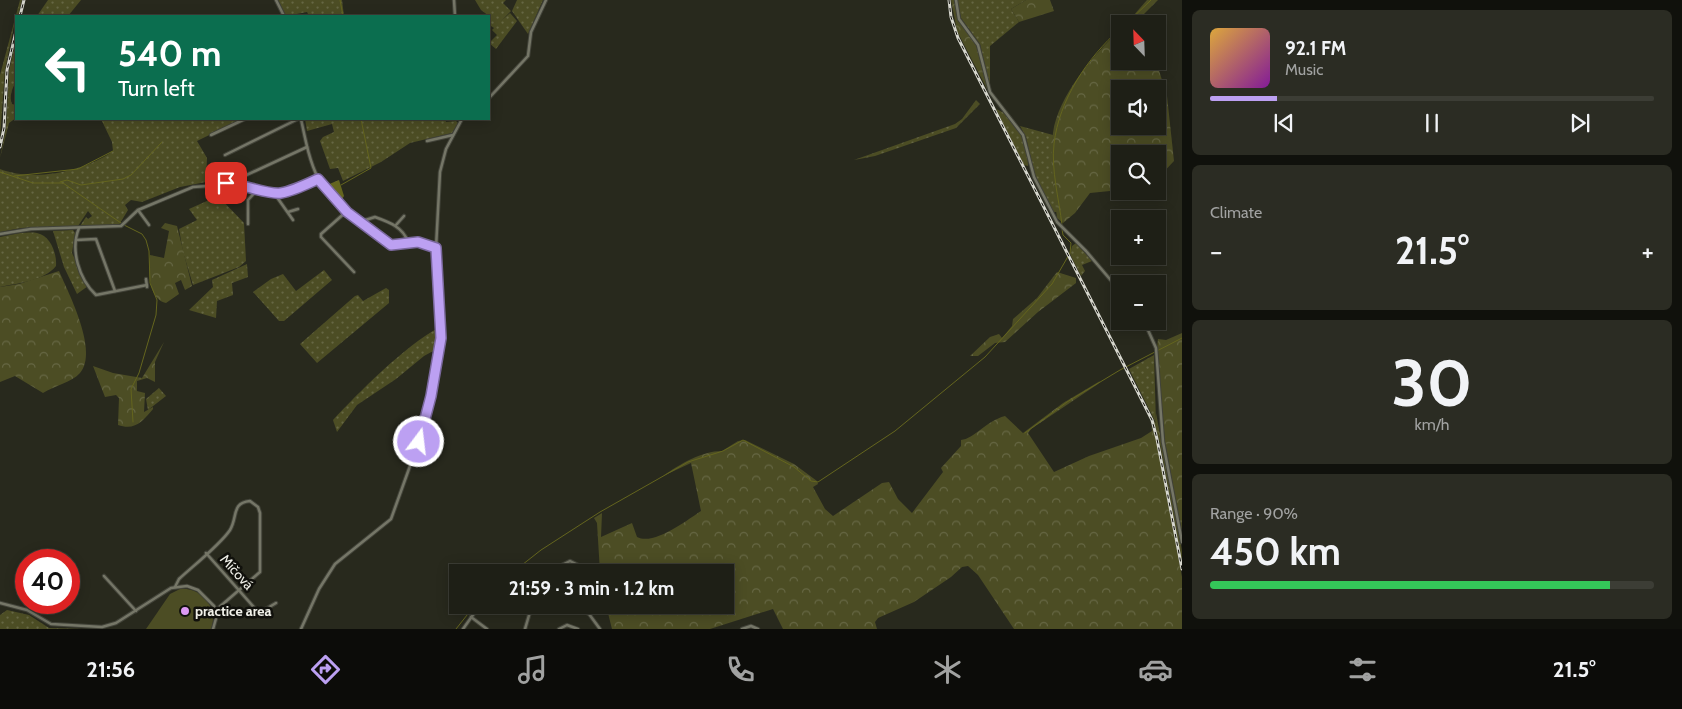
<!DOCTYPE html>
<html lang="en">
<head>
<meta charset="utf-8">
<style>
	:root { --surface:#1e1f16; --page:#2b2c23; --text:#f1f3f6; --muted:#a1a2a1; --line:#3c3d35; --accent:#bca0f2 }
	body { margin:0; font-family:Cabin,sans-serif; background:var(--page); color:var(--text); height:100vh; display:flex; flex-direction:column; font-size:19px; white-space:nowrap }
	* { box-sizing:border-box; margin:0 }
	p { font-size:16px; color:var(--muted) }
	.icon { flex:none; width:28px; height:28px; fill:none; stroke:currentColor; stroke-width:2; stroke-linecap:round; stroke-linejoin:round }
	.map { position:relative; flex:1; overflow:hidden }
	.details { display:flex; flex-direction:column; gap:10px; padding:10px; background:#10110c; width:500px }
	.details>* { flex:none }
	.top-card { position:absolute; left:15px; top:15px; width:475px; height:105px; border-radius:0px; box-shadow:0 2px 12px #0003,0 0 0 1px var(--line); background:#0b6e4f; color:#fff; overflow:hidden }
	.needle { width:32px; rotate:337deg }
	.tools { position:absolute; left:1111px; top:15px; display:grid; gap:10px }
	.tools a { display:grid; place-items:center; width:55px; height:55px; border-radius:0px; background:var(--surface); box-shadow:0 2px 12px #0003,0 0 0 1px var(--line); font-size:25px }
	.speed { position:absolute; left:15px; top:549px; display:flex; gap:10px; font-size:25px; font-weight:700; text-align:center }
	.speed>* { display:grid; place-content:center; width:65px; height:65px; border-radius:50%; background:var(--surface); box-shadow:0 2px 12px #0003,0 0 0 1px var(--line); line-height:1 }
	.speed .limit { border:8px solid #d22; background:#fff; color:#111 }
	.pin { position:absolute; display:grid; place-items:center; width:42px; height:42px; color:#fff; margin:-21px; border-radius:10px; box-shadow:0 2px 8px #0006 }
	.me { position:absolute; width:55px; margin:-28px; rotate:15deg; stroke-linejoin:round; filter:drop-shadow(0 0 4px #0008) }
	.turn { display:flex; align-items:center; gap:18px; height:105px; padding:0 20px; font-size:22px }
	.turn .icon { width:65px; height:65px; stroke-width:2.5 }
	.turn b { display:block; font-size:35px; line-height:42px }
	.big { font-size:38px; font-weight:700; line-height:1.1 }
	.details .tile { flex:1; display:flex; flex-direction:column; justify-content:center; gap:8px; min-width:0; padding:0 18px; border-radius:8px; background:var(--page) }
	.details .dial { align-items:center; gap:0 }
	.dial b { font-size:65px; line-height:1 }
	.song { display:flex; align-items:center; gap:15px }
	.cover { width:60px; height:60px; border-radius:8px; background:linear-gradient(135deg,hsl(40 70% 55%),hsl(290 70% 35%)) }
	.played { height:5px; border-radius:2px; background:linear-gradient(90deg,var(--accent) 15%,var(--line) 15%) }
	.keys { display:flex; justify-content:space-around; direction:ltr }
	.heat { display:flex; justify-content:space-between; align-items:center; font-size:28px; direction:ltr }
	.charge { height:8px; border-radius:4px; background:linear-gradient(90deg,#34c759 90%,var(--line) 0) }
	.trip { position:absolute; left:449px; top:564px; width:285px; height:50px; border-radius:0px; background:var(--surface); box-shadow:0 2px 12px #0003,0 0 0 1px var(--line); font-weight:700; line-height:50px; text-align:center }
	.tab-bar { display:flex; height:80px; justify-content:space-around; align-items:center; background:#0c0c09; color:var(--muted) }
	.tab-bar .icon { width:35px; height:35px }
	.tab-bar .on { color:var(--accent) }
	.tab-bar b { font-size:22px; color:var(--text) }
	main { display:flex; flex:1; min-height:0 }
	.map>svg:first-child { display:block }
	.grass { fill:url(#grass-dots) }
	.forest { fill:url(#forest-crowns); fill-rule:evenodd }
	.pitch { fill:#4c4d24 }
	.water { fill:url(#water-ripples) }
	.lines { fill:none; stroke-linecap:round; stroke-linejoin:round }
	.stream { stroke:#64651e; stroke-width:1 }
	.minor-casing { stroke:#424339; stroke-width:4.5 }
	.minor { stroke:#757667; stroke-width:2.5 }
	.rail-casing { stroke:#d6d6cd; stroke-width:3 }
	.rail { stroke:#11110c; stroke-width:1; stroke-dasharray:4; stroke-linecap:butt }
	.route-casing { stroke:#7a689d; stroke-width:12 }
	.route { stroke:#bca0f2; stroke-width:9 }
	.poi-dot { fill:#dd99f3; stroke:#11110c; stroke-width:2 }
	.labels { text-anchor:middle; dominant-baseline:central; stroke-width:5; stroke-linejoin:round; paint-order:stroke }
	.street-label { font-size:14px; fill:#f1f1e9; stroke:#11110c }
	.poi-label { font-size:14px; font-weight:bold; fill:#f1f1e9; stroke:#11110c; text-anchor:start }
</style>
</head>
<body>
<main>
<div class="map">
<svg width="1182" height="629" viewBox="0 0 1182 629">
	<defs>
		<pattern id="grass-dots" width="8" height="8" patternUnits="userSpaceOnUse" patternTransform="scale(1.25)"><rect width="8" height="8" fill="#4c4d24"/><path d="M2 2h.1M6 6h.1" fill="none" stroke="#666744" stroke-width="1.8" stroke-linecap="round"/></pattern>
		<pattern id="forest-crowns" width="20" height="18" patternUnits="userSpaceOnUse" patternTransform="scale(1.25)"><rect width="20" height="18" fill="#4c4d24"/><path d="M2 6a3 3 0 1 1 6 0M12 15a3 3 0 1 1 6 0" fill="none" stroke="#666744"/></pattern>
		<pattern id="water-ripples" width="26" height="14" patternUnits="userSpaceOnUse" patternTransform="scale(1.25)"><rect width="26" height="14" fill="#64651e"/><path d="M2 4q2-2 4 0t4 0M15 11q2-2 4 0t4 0" fill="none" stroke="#7b7c3f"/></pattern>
	</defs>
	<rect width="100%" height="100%" fill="#28291d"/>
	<!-- grass -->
	<g class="grass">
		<path d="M20 0H22L18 16H16L5 70 0 139V75Z"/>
		<path d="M48 0H81L68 16H37Z"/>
		<path d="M278 0H342L344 16H309L307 12 286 16Z"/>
		<path d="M475 0H506L503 3 511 11 501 21 510 13 517 21 496 49 489 43 497 35 492 30 494 28 491 26 489 16 481 10Z"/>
		<path d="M517 0H543L528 34 512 11Z"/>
		<path d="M957 0H1026L1011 9 1019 22 990 46V86L980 44 961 18Z"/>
		<path d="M16 39V82C12 88 9 97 12 104L16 105V118L9 123 0 158 6 128 9 71Z"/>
		<path d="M976 100 980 104 956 128 875 156 854 160 955 124 962 119Z"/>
		<path d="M996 109C1017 117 1028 145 1028 166L1024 165Z"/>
		<path d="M101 119H242L197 141 207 158 206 182 180 187 142 202 131 200 125 205 128 210 119 225 80 226 86 217 88 219 92 216 88 211 78 226 21 228 0 232V169C33 182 84 172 113 151L112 142Z"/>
		<path d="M305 119H445L446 122 456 121 458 123 452 133 410 143 381 162 343 181 338 168 330 169 320 141 323 137 334 132 332 124 307 131Z"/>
		<path d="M1020 126 1053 135 1052 163 1057 212H1053L1035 176 1026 137Z"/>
		<path d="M218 196 244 223 246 261 239 267 193 285 183 252 179 229 197 220 189 209Z"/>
		<path d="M73 230 75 233 72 253 88 286 77 294 64 267 53 231Z"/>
		<path d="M20 233C25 233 32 232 37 233 51 236 57 254 56 266 44 281 18 283 0 287V237Z"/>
		<path d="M1076 243 1092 261 1082 265 1085 271 1081 276 1070 254 1072 246Z"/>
		<path d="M247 264 248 277 232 283 233 295 217 301 216 318 189 310 213 287 212 280Z"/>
		<path d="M324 270 332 280 284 321H279L253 292 271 279 283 274 296 291Z"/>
		<path d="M386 288 389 290V303L317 363 300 344 355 296 358 295 363 301Z"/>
		<path d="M438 328 435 350 424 356 396 379 357 405 337 432 333 420C359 392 405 346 438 328Z"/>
		<path d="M1154 355 1156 423 1129 369Z"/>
		<path d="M159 388 166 396 148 410 146 399Z"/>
		<path d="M7 610 29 615 49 628 82 629H0V615Z"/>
	</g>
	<!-- forest -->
	<g class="forest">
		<path d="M951 0H954L958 19 976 45 989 93 957 31Z"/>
		<path d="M1026 0H1050L1054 11 1019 22 1011 9Z"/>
		<path d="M1147 0H1158L1135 23 1126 24Z"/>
		<path d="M1120 30V61H1156L1167 96 1174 161 1158 178V154H1120V190L1090 193 1075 213 1063 223 1057 218C1054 190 1049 161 1053 133 1058 96 1094 54 1120 30ZM1120 89H1158V126H1120Z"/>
		<path d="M165 223 177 226 192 286 185 290 181 280 175 283 179 294 166 303C147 298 149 270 150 255L164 258 169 231 161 228Z"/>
		<path d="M59 271C69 294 99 352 80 373 72 382 54 386 43 393L15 376 0 382V287L19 284Z"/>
		<path d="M1057 272 1076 278V283L1038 312 1005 342 995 343 978 356H970L990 337 999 334 1002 338 1012 326 1013 319 1037 298Z"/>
		<path d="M1182 333V533L1165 442 1157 348 1158 339 1166 340Z"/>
		<path d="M164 342 155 362V382L147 378 137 381V391L145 393 144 412 153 407V409C143 421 135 431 118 425L119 398 116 395 105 397 93 366 113 373 142 378Z"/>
		<path d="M1100 381 1098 384 1031 429 1028 433 1054 472 1089 456 1141 438 1152 431 1151 425 1156 439 1182 577V629H1014L978 575 968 566 962 567 951 577 914 602 878 618 875 622 877 629H783L773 609 710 629H612L606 605H725V572H600L597 523 594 518 602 513 601 537 632 523 637 537C654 546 687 520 701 511L691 463 663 476C680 464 702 451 722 451L738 441 745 440 794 464 817 481 818 484 813 487 825 509 833 516 882 483 889 482 898 499 912 513 943 472 941 468 961 446V440C974 439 986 421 1005 416L1023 433 1063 403Z"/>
		<path d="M1156 413 1182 551V562L1159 439 1153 420 1156 423Z"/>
	</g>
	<!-- pitch -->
	<path class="pitch" d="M180 589C202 587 219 609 211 629H146L170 594Z"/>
	<!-- water -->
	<path class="water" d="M339 180 344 196 341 201 327 185Z"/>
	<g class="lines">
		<!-- stream -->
		<g class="stream">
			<path d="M340 0 343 16"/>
			<path d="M1126 24 1151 0"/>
			<path d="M0 172 33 183H63L121 223"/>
			<path d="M14 176 78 169 113 151"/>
			<path d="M60 182 67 180 81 185 123 179 131 175 162 142"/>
			<path d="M341 185 371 168 361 119"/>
			<path d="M124 225 142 234 146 240 149 251 150 283 157 300 156 315 139 373 131 389 133 422"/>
			<path d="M1062 225C1059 199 1051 170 1054 144 1059 100 1087 58 1120 29"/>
			<path d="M1025 433 1067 402 1120 370 1182 338"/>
			<path d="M513 572 541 550 600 512 688 462 723 451 743 440 794 467 811 481 818 482 895 431 985 357 1052 284 1070 253 1071 243 1063 235 1062 229"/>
			<path d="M456 629 475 605"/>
		</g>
		<defs>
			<g id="minor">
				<path d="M276 0 284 16"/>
				<path d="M454 0 455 16"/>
				<path d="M956 0 959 19 978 45 990 92 1023 135 1034 177 1057 222 1086 251 1120 291"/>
				<path d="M489 98 528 56 531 32 546 0"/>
				<path d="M301 119C305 138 309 160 318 178 331 204 367 230 391 245L418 241 436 248"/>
				<path d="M211 135 245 119"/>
				<path d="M427 141 453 135"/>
				<path d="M225 155 298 119"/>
				<path d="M238 184 240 178 307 147"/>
				<path d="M274 193 293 220"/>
				<path d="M138 210 149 225"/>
				<path d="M347 211 321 234V237L354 272"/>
				<path d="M288 212 298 209"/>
				<path d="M359 222 375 217C389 222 403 227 408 242"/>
				<path d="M248 224V200L258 189"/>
				<path d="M396 225 404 216"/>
				<path d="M79 228C70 250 79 279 96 295L147 285"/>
				<path d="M0 234 31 229 121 226 138 210 193 187 238 184 274 193H283L318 179"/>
				<path d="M76 240 96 239 115 291"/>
				<path d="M146 279 147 287"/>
				<path d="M1144 321 1156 348 1163 442 1182 542"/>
				<path d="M206 553 259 613 276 603"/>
				<path d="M548 572 570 561 578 565 580 572"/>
				<path d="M104 576 136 611"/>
				<path d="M175 587 179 579C193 566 220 545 230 530 238 517 231 503 250 501L258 507 260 513V572L216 610"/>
				<path d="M0 603 27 610 51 624 102 627 116 623 171 588 187 586 198 590 214 606 217 615 213 629"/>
				<path d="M573 605 589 614 600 629"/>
				<path d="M471 617 487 629"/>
				<path d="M301 629 319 589 335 564 391 519 415 452 431 396 441 338 436 248 440 172 446 149 462 119"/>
				<path d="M463 629 480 605"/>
				<path d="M525 629 532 605"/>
				<path d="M559 629 567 625 578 629"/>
				<path d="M742 629 751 626 758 629"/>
			</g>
		</defs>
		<!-- minor casing -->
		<use href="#minor" class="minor-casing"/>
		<!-- minor -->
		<use href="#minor" class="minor"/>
		<defs>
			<g id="rail">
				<path d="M949 0 951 17 958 38 1152 420 1157 439 1182 569"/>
				<path d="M20 16 24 0"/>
				<path d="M0 147 4 128 7 70 16 31"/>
			</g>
		</defs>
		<!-- rail casing -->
		<use href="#rail" class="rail-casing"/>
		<!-- rail -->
		<use href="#rail" class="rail"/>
	</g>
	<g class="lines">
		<defs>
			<path id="route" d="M226 183C243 184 268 195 281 193 293 191 307 184 318 179L347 212 391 245 418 242 436 248 441 338 431 396 419 442"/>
		</defs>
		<!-- route casing -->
		<use href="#route" class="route-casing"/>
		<!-- route -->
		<use href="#route" class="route"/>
	</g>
	<!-- markers -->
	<circle class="poi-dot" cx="185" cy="611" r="5"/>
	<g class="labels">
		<!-- street labels -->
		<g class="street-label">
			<text transform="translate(237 572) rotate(48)">Míčová</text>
		</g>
		<!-- poi labels -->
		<g class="poi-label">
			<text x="195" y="611">practice area</text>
		</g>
	</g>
</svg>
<div class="tools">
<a><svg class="needle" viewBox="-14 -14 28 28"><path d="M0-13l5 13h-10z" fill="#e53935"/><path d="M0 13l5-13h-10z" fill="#a1a2a1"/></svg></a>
<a><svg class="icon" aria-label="sound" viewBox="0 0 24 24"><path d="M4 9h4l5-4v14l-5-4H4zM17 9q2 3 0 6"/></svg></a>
<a><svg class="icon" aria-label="search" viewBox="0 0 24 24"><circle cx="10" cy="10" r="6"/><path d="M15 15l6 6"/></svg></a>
<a>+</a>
<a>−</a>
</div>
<div class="speed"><div class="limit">40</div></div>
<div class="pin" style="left:226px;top:183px;background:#d93025"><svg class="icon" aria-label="arrive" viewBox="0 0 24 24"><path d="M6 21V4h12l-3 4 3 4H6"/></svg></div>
<svg class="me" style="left:419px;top:442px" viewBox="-20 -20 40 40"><circle r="17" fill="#bca0f2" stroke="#fff" stroke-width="3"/><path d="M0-11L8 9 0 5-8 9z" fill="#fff"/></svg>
<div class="trip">21:59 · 3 min · 1.2 km</div>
<div class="top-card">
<div class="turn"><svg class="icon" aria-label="left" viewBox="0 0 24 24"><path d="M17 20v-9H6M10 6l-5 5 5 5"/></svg><div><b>540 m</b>Turn left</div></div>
</div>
</div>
<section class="details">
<div class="tile">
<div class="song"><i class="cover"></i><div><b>92.1 FM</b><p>Music</p></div></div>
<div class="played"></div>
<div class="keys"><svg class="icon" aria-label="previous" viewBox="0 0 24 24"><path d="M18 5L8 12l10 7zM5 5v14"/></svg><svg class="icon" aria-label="pause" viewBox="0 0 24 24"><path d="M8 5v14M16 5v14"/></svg><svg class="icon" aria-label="next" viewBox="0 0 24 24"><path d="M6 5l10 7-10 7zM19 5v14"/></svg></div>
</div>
<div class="tile"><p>Climate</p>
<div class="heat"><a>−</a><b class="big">21.5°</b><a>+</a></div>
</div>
<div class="tile dial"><b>30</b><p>km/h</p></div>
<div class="tile"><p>Range · 90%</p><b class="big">450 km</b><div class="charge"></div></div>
</section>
</main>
<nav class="tab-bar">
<b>21:56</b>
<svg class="icon on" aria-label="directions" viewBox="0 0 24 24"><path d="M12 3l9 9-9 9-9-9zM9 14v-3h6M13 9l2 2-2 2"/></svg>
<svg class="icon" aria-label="music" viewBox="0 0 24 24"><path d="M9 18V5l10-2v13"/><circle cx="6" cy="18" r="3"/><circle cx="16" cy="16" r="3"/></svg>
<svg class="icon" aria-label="phone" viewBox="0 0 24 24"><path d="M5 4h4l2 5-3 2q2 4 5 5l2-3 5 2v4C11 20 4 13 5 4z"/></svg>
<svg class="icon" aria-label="climate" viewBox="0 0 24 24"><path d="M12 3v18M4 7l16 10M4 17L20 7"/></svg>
<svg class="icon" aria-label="car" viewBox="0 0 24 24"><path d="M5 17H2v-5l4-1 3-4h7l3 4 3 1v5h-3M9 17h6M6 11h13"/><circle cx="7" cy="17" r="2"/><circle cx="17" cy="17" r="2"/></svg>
<svg class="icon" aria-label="filters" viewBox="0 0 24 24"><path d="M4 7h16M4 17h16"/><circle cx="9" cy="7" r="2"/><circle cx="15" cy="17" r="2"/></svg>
<b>21.5°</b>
</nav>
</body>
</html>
